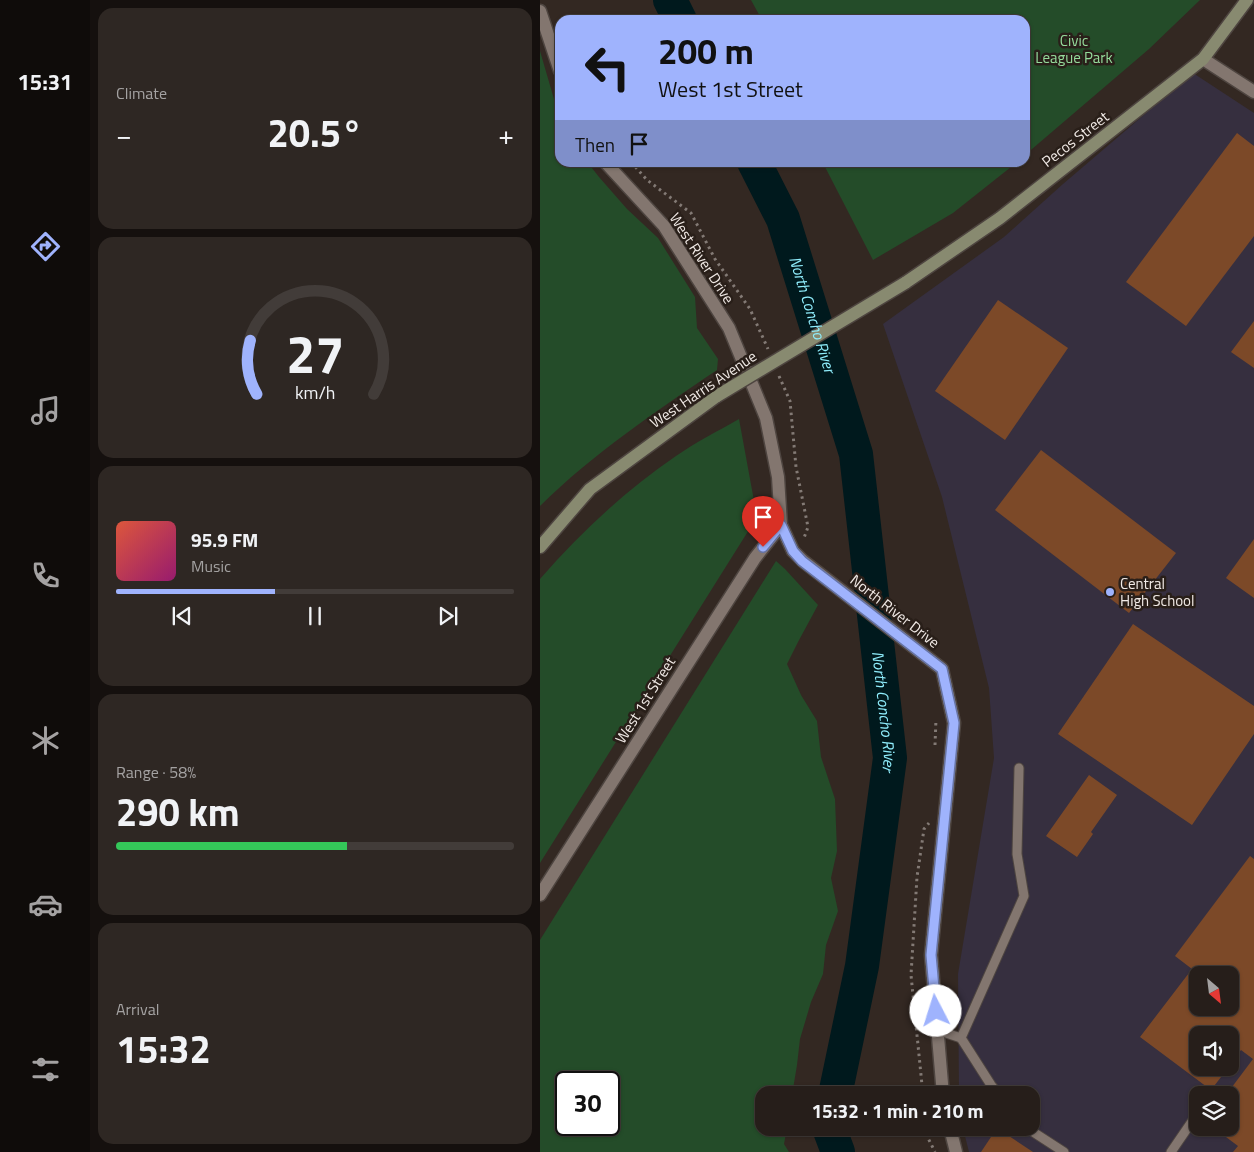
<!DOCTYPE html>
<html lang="en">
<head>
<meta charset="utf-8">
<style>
	:root { --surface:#261e1a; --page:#2e2723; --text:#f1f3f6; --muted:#a4a2a2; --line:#423c39; --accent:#9fb3fd }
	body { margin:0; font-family:"Titillium Web",sans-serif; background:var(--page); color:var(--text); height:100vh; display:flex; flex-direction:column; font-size:19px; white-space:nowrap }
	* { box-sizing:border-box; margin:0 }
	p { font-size:16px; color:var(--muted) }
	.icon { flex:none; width:28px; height:28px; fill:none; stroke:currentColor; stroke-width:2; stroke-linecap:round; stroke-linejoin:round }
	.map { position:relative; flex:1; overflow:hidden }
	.panel { display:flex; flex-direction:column; gap:8px; padding:8px; background:#15100e; width:450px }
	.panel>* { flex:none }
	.banner { position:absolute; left:15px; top:15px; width:475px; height:152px; border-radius:15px; box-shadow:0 1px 4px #0004,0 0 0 1px var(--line); background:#9fb3fd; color:#111; overflow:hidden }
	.needle { width:32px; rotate:152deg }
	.controls { position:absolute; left:649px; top:966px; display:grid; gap:10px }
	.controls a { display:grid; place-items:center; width:50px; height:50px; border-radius:10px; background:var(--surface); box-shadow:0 1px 4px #0004,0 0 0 1px var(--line); font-size:25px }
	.speed { position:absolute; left:15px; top:1071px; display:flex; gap:10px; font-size:25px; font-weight:700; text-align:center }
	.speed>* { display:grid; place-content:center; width:65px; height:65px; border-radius:50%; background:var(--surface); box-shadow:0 1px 4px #0004,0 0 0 1px var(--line); line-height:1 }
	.speed .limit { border:2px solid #111; border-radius:8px; background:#fff; color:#111 }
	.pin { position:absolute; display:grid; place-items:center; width:42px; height:42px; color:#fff; margin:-51px -21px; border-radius:50% 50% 50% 0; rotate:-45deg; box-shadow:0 0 5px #0007 }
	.pin .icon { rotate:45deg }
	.me { position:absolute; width:55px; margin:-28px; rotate:355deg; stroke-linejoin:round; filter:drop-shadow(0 0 4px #0008) }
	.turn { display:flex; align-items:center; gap:18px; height:105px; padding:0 20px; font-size:22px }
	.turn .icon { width:65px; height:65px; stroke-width:2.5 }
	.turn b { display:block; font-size:35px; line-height:42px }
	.then { display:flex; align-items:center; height:48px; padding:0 20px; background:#0003; gap:10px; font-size:19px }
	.big { font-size:38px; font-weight:700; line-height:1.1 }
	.panel .card { flex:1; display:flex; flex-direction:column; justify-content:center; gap:8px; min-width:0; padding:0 18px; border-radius:15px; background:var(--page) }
	.panel .dial { align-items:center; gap:0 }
	.dial svg { height:130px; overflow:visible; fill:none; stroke:var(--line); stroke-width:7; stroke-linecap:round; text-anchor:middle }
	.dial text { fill:var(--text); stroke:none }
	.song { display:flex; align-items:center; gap:15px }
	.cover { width:60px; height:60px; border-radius:8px; background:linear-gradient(135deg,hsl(10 70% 55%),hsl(320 70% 35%)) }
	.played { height:5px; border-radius:2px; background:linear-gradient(90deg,var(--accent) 40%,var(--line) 40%) }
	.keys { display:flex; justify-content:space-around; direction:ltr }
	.heat { display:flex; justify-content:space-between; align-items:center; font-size:28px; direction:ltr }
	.charge { height:8px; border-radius:4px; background:linear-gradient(90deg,#34c759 58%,var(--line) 0) }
	.trip { position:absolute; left:215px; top:1086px; width:285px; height:50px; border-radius:15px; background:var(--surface); box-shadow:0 1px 4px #0004,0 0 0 1px var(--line); font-weight:700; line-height:50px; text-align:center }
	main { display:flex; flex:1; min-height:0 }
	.tab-bar { display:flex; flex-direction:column; width:90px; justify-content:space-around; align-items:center; background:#0f0c0a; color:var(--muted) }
	.tab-bar .icon { width:35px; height:35px }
	.tab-bar .active { color:var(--accent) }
	.tab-bar b { font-size:22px; color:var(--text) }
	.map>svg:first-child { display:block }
	.education { fill:#362f3f; fill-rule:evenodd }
	.green { fill:#244c29; fill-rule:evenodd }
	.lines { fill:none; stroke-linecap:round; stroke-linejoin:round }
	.river { stroke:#00191d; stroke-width:34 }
	.building { fill:#7c4928; fill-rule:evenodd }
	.lane-casing { stroke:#4e4540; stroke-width:11 }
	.street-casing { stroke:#4e4540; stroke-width:15 }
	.secondary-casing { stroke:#4e4540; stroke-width:15 }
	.path { stroke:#837a75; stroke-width:3; stroke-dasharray:2.5 4; stroke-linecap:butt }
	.lane { stroke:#83766f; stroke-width:9 }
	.street { stroke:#83766f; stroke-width:12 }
	.secondary { stroke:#888a70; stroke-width:12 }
	.secondary-bridge-casing { stroke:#4e4540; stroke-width:15; stroke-linecap:butt }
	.secondary-bridge { stroke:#888a70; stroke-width:12 }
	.route-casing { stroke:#6774a4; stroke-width:12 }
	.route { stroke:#9fb3fd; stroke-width:9 }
	.poi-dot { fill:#9fb3fd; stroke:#291f19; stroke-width:2 }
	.labels { text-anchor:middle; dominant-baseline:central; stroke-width:5; stroke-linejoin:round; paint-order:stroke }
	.park-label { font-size:15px; fill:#95db9b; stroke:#291f19 }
	.street-label { font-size:15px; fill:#f1eae6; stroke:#291f19 }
	.poi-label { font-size:15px; fill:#f1eae6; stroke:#291f19; text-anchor:start }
	.water-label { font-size:16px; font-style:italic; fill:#8fedfc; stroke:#291f19 }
</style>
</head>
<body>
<main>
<nav class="tab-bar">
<b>15:31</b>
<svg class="icon active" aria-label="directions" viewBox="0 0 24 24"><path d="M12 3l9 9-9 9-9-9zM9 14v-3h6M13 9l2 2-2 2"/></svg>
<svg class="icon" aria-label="music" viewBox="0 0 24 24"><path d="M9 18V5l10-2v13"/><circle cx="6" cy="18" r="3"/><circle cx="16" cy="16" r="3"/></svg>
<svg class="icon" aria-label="phone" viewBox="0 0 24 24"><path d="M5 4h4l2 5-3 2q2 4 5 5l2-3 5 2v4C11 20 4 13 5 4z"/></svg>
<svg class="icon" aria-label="climate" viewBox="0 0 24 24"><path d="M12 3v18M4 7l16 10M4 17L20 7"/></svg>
<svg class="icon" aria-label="car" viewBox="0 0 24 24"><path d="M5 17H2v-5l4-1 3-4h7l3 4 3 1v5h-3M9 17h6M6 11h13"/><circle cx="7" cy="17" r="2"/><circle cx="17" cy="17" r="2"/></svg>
<svg class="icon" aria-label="filters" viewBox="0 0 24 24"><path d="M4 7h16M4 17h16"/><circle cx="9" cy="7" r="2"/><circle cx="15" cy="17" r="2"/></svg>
</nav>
<section class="panel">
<div class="card"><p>Climate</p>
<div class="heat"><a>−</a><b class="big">20.5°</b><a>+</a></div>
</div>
<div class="card dial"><svg viewBox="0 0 100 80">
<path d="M14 69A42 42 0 1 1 86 69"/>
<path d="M14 69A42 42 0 0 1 10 36" stroke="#9fb3fd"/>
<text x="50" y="56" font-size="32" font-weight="700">27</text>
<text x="50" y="72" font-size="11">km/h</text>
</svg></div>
<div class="card">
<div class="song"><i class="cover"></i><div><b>95.9 FM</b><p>Music</p></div></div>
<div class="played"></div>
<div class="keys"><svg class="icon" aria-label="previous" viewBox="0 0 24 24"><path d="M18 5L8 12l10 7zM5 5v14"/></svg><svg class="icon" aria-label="pause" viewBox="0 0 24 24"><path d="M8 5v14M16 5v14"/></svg><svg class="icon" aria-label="next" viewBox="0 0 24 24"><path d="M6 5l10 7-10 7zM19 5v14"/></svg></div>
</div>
<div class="card"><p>Range · 58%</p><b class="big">290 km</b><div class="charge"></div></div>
<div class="card"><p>Arrival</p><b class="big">15:32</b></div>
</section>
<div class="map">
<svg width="714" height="1152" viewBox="0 0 714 1152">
	<rect width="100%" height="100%" fill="#332822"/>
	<!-- education -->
	<path class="education" d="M653 73 714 113V1152H429L423 1128H491V1095H419L418 974 454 758 449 688 402 497 343 324 464 237 523 184ZM658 975H690V1008H658ZM658 1035H690V1068H658ZM658 1095H690V1128H658Z"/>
	<!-- green -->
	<g class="green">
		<path d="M211 0H660L609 49 485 155V20H222Z"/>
		<path d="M0 51 16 106 20 115V162L48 163 59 177 87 209 118 238 155 297 157 328 178 359 177 370C115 412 54 453 0 506Z"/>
		<path d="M283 163H476L413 213 333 260Z"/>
		<path d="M199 419 217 517 0 863V579C40 533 86 490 136 456 156 442 178 431 199 419Z"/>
		<path d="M236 561 245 569 278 605 258 642 247 664 261 695 277 721 281 757 295 799 297 851 291 878 298 911 286 945 283 974 271 1002 260 1039 257 1065 252 1095H224V1128H247L244 1144 249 1152H0V940ZM69 1082V1125H26V1082Z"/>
	</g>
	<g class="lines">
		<!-- river -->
		<g class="river">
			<path d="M130 0 140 20"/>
			<path id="s1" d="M214 162 243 219 316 454 350 758 322 966 295 1095"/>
			<path d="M289 1128 298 1152"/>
		</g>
	</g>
	<!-- building -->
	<g class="building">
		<path d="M697 133 714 146V236L646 326 586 282Z"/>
		<path d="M458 300 528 348 465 440 395 391Z"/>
		<path d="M714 321V368L691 352Z"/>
		<path d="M501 450 636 553 589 613 455 510Z"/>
		<path d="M714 539V598L686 578Z"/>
		<path d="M593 624 714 706V734L652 825 518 734Z"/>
		<path d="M549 775 577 795 551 832 553 834 537 857 506 836Z"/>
		<path d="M710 856 714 859V1152H693L698 1146 674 1128H690V1095H686L713 1059 701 1050 690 1064V1035H658V1068H688L671 1090 600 1037 652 969 635 956ZM658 975H690V1008H658Z"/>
		<path d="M457 1128 493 1152H441Z"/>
	</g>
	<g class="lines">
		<defs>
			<g id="lane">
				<path d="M397 1030 421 1038 484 896 477 854 479 768"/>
				<path d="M421 1038 451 1085 459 1095"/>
				<path d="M487 1128 524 1152"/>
				<path d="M631 1152 655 1117"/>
			</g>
			<g id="street">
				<path d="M0 11 20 71"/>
				<path d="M663 59 714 92"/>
				<path d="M65 162 124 226 189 328 226 418 238 477 241 525 253 551 263 561 402 669 414 723 391 955 403 1095"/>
				<path d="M0 895 215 558 241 525"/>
				<path d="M410 1128 416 1152"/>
			</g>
			<g id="secondary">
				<path d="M365 283 460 218 663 59 707 0"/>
				<path d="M0 547 50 489 177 396"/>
			</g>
		</defs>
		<!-- lane casing -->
		<use href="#lane" class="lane-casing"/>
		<!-- street casing -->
		<use href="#street" class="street-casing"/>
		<!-- secondary casing -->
		<use href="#secondary" class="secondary-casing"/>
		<!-- path -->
		<g class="path">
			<path d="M91 162 107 180 151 213 175 259 210 309 228 349"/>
			<path d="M239 376 250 401 256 467 268 527 264 538"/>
			<path d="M395 745 396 719"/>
			<path d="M383 1095 371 975 377 877 384 829 389 823"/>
			<path d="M383 1128 395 1152"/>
		</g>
		<!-- lane -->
		<use href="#lane" class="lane"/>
		<!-- street -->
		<use href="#street" class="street"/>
		<!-- secondary -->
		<use href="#secondary" class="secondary"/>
		<defs>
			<path id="secondary-bridge" d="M177 396 365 283"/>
		</defs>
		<!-- secondary-bridge casing -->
		<use href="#secondary-bridge" class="secondary-bridge-casing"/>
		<!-- secondary-bridge -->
		<use href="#secondary-bridge" class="secondary-bridge"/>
	</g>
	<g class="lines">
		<defs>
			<path id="route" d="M223 547 241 525 253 551 262 561 402 669 414 723 391 955 396 1011"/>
		</defs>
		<!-- route casing -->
		<use href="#route" class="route-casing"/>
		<!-- route -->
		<use href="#route" class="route"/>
	</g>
	<!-- markers -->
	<circle class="poi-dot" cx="570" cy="592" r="5"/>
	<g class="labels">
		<!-- park labels -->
		<g class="park-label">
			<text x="534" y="40">Civic<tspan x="534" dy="17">League Park</tspan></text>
		</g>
		<!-- street labels -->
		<g class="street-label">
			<text transform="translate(535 139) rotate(-38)">Pecos Street</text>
			<text transform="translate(162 258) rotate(57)">West River Drive</text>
			<text transform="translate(163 389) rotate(-34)">West Harris Avenue</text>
			<text transform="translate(355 611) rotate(38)">North River Drive</text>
			<text transform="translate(105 700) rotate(-58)">West 1st Street</text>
		</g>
		<!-- poi labels -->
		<g class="poi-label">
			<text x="580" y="583">Central<tspan x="580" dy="17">High School</tspan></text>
		</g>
		<!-- water labels -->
		<g class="water-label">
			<text stroke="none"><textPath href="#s1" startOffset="164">North Concho River</textPath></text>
			<text stroke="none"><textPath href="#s1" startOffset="569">North Concho River</textPath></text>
		</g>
	</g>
</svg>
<div class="controls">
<a><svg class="needle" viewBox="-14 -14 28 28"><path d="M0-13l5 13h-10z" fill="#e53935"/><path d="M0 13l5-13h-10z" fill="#a4a2a2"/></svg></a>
<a><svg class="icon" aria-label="sound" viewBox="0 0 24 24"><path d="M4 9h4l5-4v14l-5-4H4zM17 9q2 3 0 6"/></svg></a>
<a><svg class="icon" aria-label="layers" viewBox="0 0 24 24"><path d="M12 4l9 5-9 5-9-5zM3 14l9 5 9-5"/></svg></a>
</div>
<div class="speed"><div class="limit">30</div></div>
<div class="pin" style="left:223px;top:547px;background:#d93025"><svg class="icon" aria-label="arrive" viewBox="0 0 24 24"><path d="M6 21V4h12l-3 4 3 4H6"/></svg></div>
<svg class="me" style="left:396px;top:1011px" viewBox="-20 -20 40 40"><circle r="19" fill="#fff"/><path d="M0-13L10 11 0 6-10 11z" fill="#9fb3fd"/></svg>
<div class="trip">15:32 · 1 min · 210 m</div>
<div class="banner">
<div class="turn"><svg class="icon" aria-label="left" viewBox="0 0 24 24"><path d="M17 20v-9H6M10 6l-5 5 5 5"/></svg><div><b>200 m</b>West 1st Street</div></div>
<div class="then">Then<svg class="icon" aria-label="arrive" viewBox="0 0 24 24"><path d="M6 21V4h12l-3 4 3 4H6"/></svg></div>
</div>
</div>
</main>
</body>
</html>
